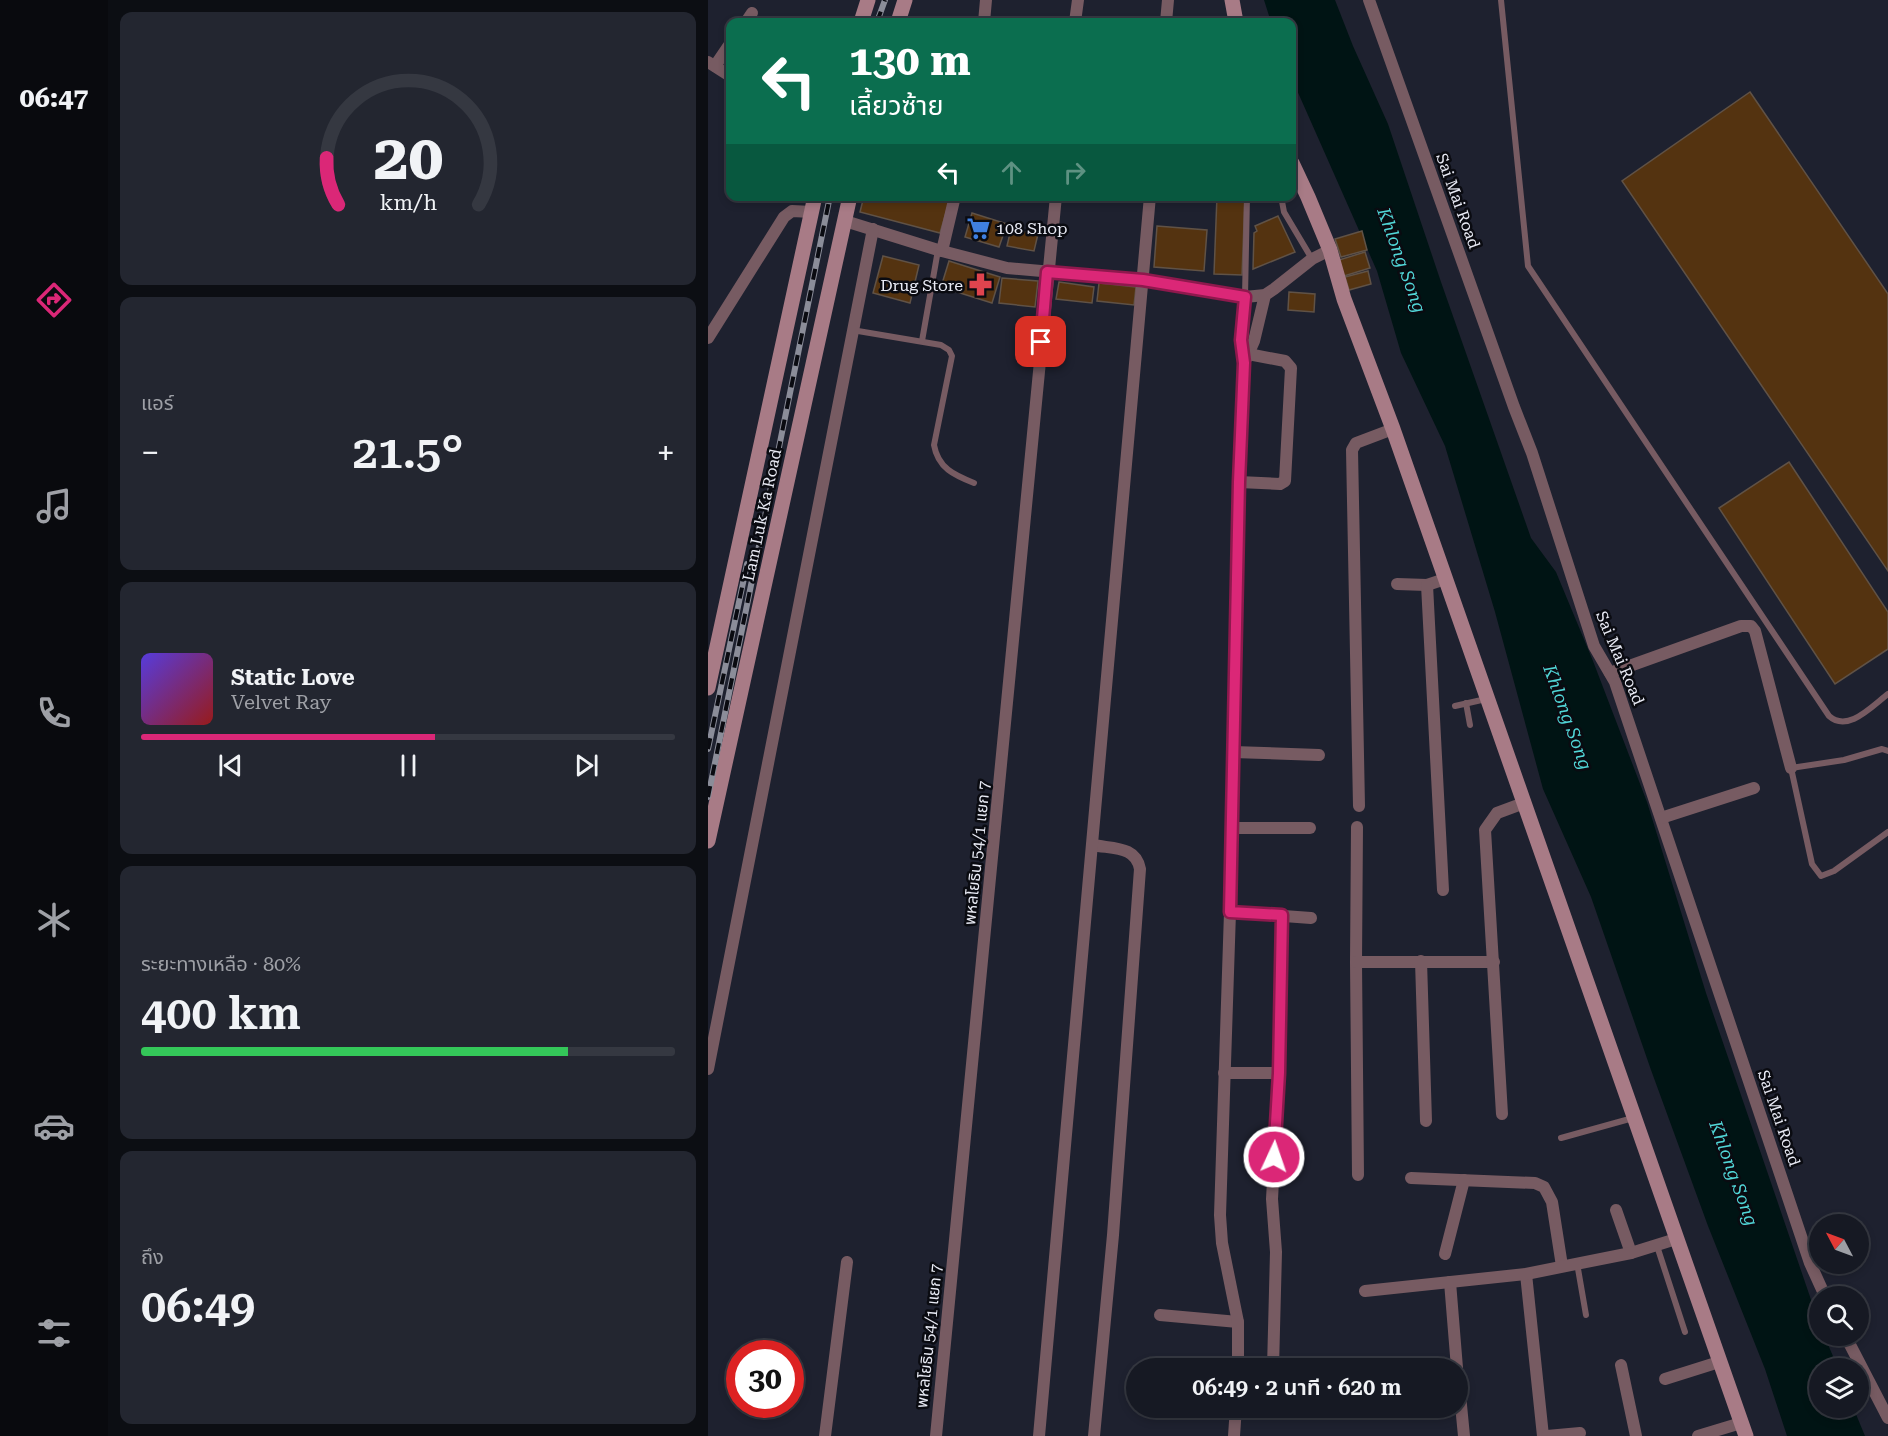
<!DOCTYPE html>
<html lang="th">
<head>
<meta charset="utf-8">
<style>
	:root { --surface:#161923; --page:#232630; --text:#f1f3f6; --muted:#9ea0a6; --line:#353841; --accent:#db2777 }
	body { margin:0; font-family:"Roboto Serif","Noto Sans Thai",serif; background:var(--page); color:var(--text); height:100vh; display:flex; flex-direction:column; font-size:22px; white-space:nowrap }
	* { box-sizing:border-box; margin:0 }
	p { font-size:20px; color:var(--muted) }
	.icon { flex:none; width:33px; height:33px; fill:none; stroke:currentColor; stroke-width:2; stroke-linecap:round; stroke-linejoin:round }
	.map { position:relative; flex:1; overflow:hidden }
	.drawer { display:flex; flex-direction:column; gap:12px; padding:12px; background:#0c0e13; width:600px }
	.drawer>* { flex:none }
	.top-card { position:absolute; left:18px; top:18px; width:570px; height:183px; border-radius:12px; box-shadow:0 3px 9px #0003,0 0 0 2px var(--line); background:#0b6e4f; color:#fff; overflow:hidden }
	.needle { width:39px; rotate:311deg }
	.buttons { position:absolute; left:1101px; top:1214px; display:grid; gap:12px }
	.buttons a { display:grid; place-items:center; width:60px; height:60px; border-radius:50%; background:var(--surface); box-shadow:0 3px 9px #0003,0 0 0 2px var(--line); font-size:30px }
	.speed { position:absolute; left:18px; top:1340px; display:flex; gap:12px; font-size:30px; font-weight:700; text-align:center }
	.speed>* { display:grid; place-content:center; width:78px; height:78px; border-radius:50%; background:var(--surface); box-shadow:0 3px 9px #0003,0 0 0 2px var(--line); line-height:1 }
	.speed .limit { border:9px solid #d22; background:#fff; color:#111 }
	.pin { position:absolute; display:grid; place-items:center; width:51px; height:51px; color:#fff; margin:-26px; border-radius:12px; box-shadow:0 3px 9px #0006 }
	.me { position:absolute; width:66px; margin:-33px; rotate:3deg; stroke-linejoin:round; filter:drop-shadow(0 0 4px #0008) }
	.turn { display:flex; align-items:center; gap:21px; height:126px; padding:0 24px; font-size:27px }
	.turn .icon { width:78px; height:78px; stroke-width:2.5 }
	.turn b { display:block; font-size:42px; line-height:51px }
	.lanes { display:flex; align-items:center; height:57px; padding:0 24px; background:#0003; justify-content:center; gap:30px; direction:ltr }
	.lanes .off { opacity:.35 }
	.big { font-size:45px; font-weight:600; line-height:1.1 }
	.drawer .widget { flex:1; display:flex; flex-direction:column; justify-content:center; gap:9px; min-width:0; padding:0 21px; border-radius:12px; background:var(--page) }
	.drawer .dial { align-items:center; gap:0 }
	.dial svg { height:156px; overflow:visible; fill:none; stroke:var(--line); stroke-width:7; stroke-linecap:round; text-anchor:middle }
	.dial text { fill:var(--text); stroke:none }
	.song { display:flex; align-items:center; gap:18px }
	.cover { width:72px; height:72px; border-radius:9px; background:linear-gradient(135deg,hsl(250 70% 55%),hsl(0 70% 35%)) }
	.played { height:6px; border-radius:3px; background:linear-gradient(90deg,var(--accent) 55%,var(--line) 55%) }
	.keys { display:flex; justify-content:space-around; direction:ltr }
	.heat { display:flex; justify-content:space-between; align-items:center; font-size:33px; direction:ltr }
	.charge { height:9px; border-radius:4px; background:linear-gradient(90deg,#34c759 80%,var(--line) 0) }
	.trip { position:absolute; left:418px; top:1358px; width:342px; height:60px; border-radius:30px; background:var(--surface); box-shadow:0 3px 9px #0003,0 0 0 2px var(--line); font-weight:600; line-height:60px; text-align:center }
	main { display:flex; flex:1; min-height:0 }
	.menu { display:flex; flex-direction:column; width:108px; justify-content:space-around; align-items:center; background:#090a0e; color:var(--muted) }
	.menu .icon { width:42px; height:42px }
	.menu .on { color:var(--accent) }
	.menu b { font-size:27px; color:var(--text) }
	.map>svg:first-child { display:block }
	.water { fill:#001414 }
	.building { fill:#543310; stroke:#605246; stroke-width:1.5 }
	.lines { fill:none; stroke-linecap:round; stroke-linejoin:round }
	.lane { stroke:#775b62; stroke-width:6 }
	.street { stroke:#775b62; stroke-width:12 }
	.secondary { stroke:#a87b86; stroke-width:15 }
	.rail-casing { stroke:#8b8d99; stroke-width:6 }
	.rail { stroke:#0a0b11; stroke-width:4; stroke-dasharray:11; stroke-linecap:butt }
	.route-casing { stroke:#8e194d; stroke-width:15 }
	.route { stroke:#db2777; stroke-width:10 }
	.labels { text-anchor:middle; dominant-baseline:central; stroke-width:5; stroke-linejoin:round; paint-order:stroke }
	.street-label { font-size:16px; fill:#e9ebf5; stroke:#0a0b11 }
	.poi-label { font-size:16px; fill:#e9ebf5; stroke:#0a0b11; text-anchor:start }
	.water-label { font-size:18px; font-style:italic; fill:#51d6d7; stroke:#0a0b11 }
</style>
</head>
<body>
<main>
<nav class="menu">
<b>06:47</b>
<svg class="icon on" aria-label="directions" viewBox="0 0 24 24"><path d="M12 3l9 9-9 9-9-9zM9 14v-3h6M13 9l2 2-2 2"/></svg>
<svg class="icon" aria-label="music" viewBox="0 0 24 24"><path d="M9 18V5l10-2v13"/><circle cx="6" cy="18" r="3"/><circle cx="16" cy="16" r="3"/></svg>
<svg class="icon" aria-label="phone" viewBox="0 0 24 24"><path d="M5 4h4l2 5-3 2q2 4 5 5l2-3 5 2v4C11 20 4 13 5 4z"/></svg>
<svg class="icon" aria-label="climate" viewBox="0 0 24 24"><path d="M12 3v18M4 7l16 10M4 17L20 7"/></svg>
<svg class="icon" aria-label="car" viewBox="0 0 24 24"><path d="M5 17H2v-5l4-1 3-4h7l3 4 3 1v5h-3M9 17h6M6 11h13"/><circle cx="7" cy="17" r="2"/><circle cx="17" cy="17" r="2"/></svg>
<svg class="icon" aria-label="filters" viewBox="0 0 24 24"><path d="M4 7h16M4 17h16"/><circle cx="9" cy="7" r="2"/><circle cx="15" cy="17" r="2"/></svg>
</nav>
<section class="drawer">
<div class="widget dial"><svg viewBox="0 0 100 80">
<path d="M14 69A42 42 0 1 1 86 69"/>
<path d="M14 69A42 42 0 0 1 8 45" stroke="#db2777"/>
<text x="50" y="56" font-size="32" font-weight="700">20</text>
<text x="50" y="72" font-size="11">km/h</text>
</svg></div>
<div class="widget"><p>แอร์</p>
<div class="heat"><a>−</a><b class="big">21.5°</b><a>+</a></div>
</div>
<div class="widget">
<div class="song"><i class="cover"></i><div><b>Static Love</b><p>Velvet Ray</p></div></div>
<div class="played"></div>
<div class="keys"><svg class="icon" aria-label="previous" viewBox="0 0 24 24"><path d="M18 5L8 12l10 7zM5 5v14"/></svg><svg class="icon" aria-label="pause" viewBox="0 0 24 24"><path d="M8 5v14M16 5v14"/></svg><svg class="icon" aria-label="next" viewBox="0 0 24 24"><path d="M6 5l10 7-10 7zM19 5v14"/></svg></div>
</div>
<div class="widget"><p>ระยะทางเหลือ · 80%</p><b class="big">400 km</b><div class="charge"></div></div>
<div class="widget"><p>ถึง</p><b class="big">06:49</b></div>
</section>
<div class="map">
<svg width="1180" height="1436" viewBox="0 0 1180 1436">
	<rect width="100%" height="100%" fill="#1e212f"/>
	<!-- water -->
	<path class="water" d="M556 0H627L645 46 680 124 733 282 823 538 848 572 885 661 939 802 998 993 1111 1323 1112 1335H1116L1130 1368H1112V1407H1145L1157 1436H1079L1057 1369 1000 1226 943 1070 883 897 835 789 787 612 737 446 693 353 669 271 584 79V22H563Z"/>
	<!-- building -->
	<g class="building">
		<path d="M1042 92 1180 294V571L914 181Z"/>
		<path d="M156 196H243L232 233 152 212Z"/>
		<path d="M509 196H537L534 275 506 274Z"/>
		<path d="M264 213 299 224 291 247 257 237Z"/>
		<path d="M570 216 587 252 545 269 546 233 549 231 547 226Z"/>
		<path d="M449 226 499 230 496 271 446 267Z"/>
		<path d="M303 229 330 234 326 251 299 246Z"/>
		<path d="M654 231 659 250 633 257 627 239Z"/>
		<path d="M657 252 662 268 636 276 631 260Z"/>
		<path d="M175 256 211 265 202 303 165 293Z"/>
		<path d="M241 261 292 277 284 303 233 287Z"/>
		<path d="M660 271 663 284 641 290 637 277Z"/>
		<path d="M294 278 330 281 327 307 291 303Z"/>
		<path d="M351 282 386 287 384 303 348 299Z"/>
		<path d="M391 283 428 287 426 305 389 301Z"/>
		<path d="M581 292 607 294 606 312 580 310Z"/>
		<path d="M1081 462 1180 612V649L1127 684 1011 508Z"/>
	</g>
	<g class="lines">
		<!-- lane -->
		<g class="lane">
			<path d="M793 0 820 266 1121 716C1140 733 1164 706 1180 694"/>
			<path d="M573 196 576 212 604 259"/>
			<path d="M537 297 539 196"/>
			<path d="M144 330 233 345 241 350 244 356 226 445C230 468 246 475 266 483"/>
			<path d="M214 341 230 250"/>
			<path d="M758 703 762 725"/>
			<path d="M747 706 778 699"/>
			<path d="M1180 751 1174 749 1136 760 1083 768 1104 864 1113 876 1126 871 1180 832"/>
			<path d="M853 1138 925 1118"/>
			<path d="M949 1246 977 1332"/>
			<path d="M869 1263 878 1315"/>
		</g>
		<!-- street -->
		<g class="street">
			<path d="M661 0 806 407 824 453 886 646 907 682 1102 1263 1117 1296"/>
			<path d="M38 22 44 13"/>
			<path d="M276 22 278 0"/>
			<path d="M367 22 370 0"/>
			<path d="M458 22 460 0"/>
			<path d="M0 62 22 76"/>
			<path d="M7 66 22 44"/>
			<path d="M137 221 230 250 299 268 435 280 537 297 557 295 566 289 604 259 622 250"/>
			<path d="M234 251 247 196"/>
			<path d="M0 338 76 217 84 211 104 212"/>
			<path d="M538 359 546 341 557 295"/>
			<path d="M531 482 572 484 577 481 583 368 577 361 535 353"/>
			<path d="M689 584 719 585 737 579"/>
			<path d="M719 585 735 890"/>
			<path d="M902 673 1033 626H1043L1047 631 1083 768"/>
			<path d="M525 752 611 755"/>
			<path d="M651 806 644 450 648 443 685 429"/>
			<path d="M953 818 1046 788"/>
			<path d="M649 827 648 962 650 1175"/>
			<path d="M524 828H602"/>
			<path d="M385 845C406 849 428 846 432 869L405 1235 386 1436"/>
			<path d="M522 912 603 918"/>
			<path d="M713 961 718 1121"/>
			<path d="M648 962H786"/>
			<path d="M0 1069 165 229"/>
			<path d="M516 1073H571"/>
			<path d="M794 1114 777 830 789 813 816 803"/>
			<path d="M703 1178 827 1183 836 1187 844 1202 854 1266"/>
			<path d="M908 1210 923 1253"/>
			<path d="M737 1254 756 1180"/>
			<path d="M818 1274 835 1436"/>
			<path d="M742 1282 749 1368"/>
			<path d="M657 1291 818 1274 923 1253 968 1239"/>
			<path d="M452 1315 530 1322"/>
			<path d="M1137 1335 1180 1418"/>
			<path d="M913 1365 928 1436"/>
			<path d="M530 1368V1322L514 1243 512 1215 522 912 531 482 536 362 533 340 537 297"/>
			<path d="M565 1368 568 1252 564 1199 571 1073 574 915"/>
			<path d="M750 1374 756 1436"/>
			<path d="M957 1379 1011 1362"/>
			<path d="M448 1408 527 1412"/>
			<path d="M117 1436 139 1262"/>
			<path d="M228 1436 348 196"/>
			<path d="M331 1436 442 196"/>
			<path d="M526 1436 528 1407"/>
			<path d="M839 1436 872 1433"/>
			<path d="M990 1436 1033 1423"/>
		</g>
		<!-- secondary -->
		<g class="secondary">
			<path d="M524 0 528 22"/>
			<path d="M153 22 160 0"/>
			<path d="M190 22 197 0"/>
			<path d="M584 163 600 197 622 250 636 299 685 429 1038 1436"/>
			<path d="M0 688 107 196"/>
			<path d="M0 841 142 196"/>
		</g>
		<defs>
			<g id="rail">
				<path d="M169 22 177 0"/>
				<path d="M0 749 39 564"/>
				<path d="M0 797 122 196"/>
			</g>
		</defs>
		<!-- rail casing -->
		<use href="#rail" class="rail-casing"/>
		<!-- rail -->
		<use href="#rail" class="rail"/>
	</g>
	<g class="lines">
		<defs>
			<path id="route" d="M333 342 339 272 435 280 537 297 533 340 536 363 531 482 522 912 574 915 571 1073 566 1157"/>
		</defs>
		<!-- route casing -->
		<use href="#route" class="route-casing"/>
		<!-- route -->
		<use href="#route" class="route"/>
	</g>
	<!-- icons -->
	<defs>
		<symbol id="supermarket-bare" viewBox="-9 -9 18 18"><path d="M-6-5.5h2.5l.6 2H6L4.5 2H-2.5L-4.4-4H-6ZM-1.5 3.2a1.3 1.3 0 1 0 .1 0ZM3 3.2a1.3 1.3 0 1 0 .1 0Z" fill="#3f7fe0" stroke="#0a0b11" stroke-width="2.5" paint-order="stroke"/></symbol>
		<symbol id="pharmacy-bare" viewBox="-9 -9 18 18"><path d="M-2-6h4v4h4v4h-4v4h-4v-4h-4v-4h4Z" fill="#e0444e" stroke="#0a0b11" stroke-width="2.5" paint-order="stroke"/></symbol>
	</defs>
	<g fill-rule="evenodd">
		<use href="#supermarket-bare" x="254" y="212" width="33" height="33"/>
		<use href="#pharmacy-bare" x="256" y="268" width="33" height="33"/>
	</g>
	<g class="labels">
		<!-- street labels -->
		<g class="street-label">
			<text transform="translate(750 201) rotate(70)">Sai Mai Road</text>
			<text transform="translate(54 515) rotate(-78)">Lam Luk Ka Road</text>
			<text transform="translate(912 658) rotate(67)">Sai Mai Road</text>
			<text transform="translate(269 853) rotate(-84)">พหลโยธิน 54/1 แยก 7</text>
			<text transform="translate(1071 1118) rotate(71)">Sai Mai Road</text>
			<text transform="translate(221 1336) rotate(-84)">พหลโยธิน 54/1 แยก 7</text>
		</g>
		<!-- poi labels -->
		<g class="poi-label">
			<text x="288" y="228">108 Shop</text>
			<text x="255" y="285" text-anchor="end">Drug Store</text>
		</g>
		<!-- water labels -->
		<g class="water-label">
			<text transform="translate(694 260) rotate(70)">Khlong Song</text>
			<text transform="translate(860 717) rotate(70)">Khlong Song</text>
			<text transform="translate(1026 1173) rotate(70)">Khlong Song</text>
		</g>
	</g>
</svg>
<div class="buttons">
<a><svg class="needle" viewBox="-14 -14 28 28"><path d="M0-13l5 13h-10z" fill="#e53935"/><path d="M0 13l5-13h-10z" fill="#9ea0a6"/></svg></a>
<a><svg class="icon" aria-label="search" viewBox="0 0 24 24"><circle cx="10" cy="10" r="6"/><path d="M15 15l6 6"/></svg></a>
<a><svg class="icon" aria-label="layers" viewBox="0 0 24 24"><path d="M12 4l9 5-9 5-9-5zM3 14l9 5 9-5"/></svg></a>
</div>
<div class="speed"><div class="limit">30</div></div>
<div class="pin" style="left:333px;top:342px;background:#d93025"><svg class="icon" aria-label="arrive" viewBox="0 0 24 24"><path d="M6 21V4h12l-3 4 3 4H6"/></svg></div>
<svg class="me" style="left:566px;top:1157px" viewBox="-20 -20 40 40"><circle r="17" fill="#db2777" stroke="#fff" stroke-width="3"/><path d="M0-11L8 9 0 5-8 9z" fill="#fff"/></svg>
<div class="trip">06:49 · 2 นาที · 620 m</div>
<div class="top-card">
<div class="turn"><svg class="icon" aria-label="left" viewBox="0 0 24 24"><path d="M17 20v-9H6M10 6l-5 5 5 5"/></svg><div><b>130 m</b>เลี้ยวซ้าย</div></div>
<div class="lanes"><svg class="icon" aria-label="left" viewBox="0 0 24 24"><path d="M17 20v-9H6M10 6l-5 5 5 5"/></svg><svg class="icon off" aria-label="ahead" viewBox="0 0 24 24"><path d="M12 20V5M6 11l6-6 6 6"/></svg><svg class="icon off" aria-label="right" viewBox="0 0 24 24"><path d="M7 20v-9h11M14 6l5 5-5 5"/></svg></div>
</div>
</div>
</main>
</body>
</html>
